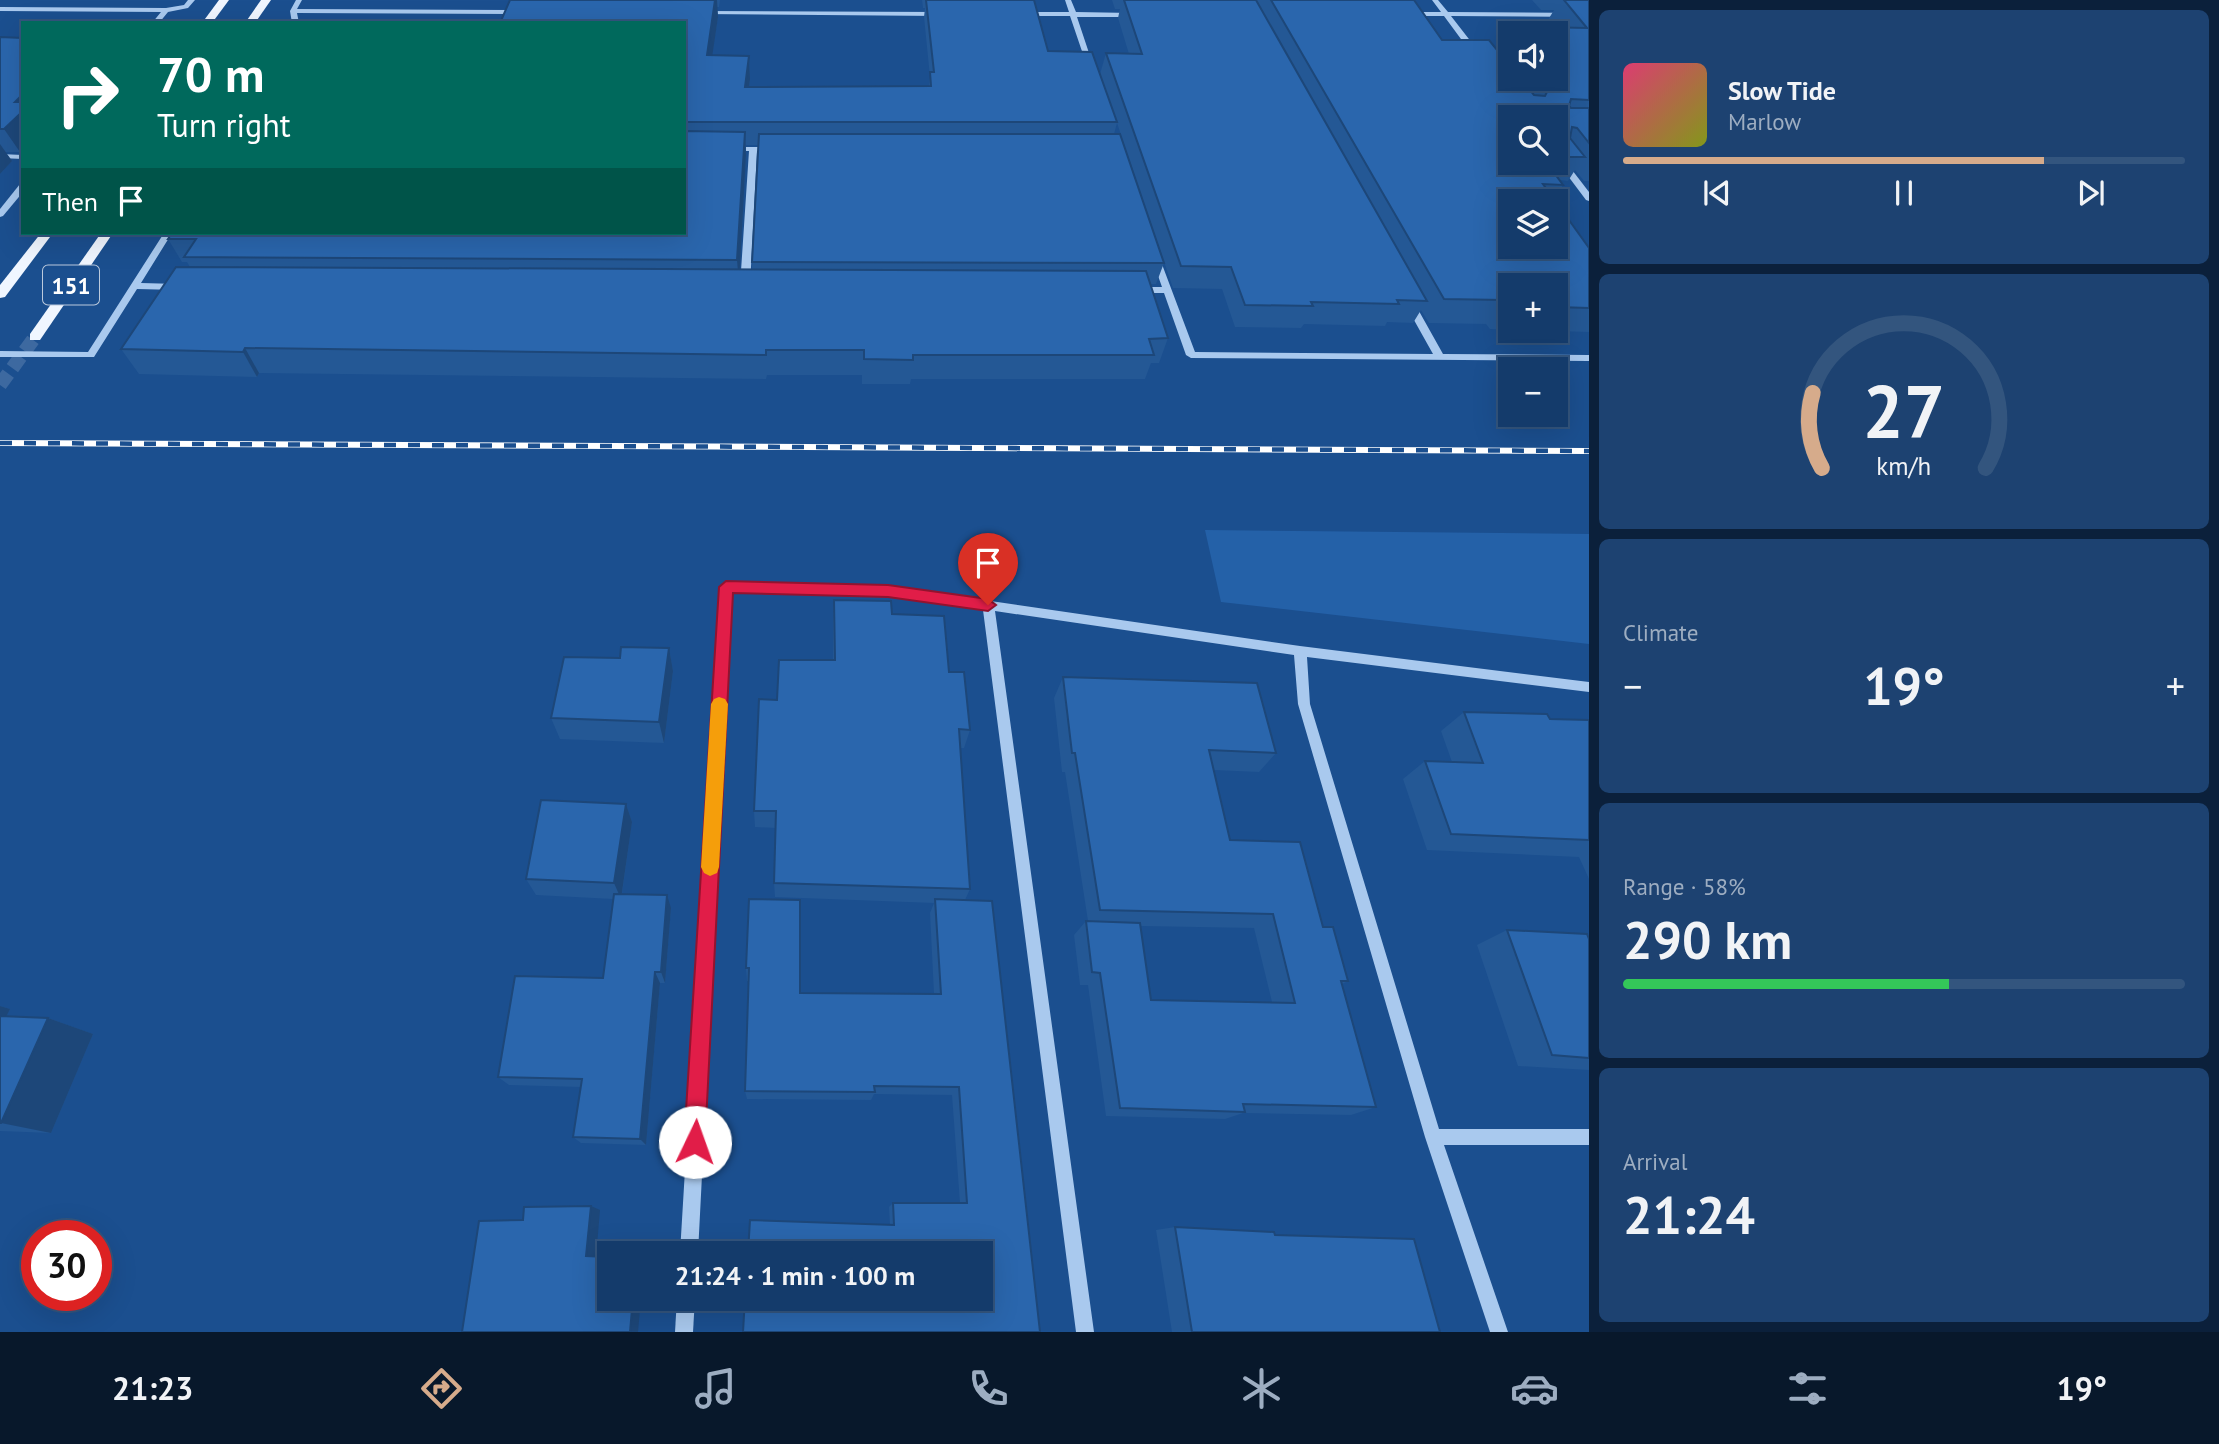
<!DOCTYPE html>
<html lang="en">
<head>
<meta charset="utf-8">
<style>
	:root { --surface:#143b6b; --page:#1d4271; --text:#f1f3f6; --muted:#9dadc1; --line:#33557e; --accent:#d6ab8b }
	body { margin:0; font-family:"PT Sans",sans-serif; background:var(--page); color:var(--text); height:100vh; display:flex; flex-direction:column; font-size:26px; white-space:nowrap }
	* { box-sizing:border-box; margin:0 }
	p { font-size:23px; color:var(--muted) }
	.icon { flex:none; width:38px; height:38px; fill:none; stroke:currentColor; stroke-width:2; stroke-linecap:round; stroke-linejoin:round }
	.map { position:relative; flex:1; overflow:hidden }
	.details { display:flex; flex-direction:column; gap:10px; padding:10px; background:#0b203b; width:630px }
	.details>* { flex:none }
	.guide { position:absolute; left:21px; top:21px; width:665px; height:214px; border-radius:0px; box-shadow:0 7px 28px #0002,0 0 0 2px var(--line); background:#00695c; color:#fff; overflow:hidden }
	.fabs { position:absolute; left:1498px; top:21px; display:grid; gap:14px }
	.fabs a { display:grid; place-items:center; width:70px; height:70px; border-radius:0px; background:var(--surface); box-shadow:0 7px 28px #0002,0 0 0 2px var(--line); font-size:35px }
	.speed { position:absolute; left:21px; top:1220px; display:flex; gap:14px; font-size:35px; font-weight:700; text-align:center }
	.speed>* { display:grid; place-content:center; width:91px; height:91px; border-radius:50%; background:var(--surface); box-shadow:0 7px 28px #0002,0 0 0 2px var(--line); line-height:1 }
	.speed .limit { border:10px solid #d22; background:#fff; color:#111 }
	.pin { position:absolute; display:grid; place-items:center; width:60px; height:60px; color:#fff; margin:-72px -30px; border-radius:50% 50% 50% 0; rotate:-45deg; box-shadow:0 0 7px #0007 }
	.pin .icon { rotate:45deg }
	.me { position:absolute; width:77px; margin:-38px; rotate:3deg; stroke-linejoin:round; filter:drop-shadow(0 0 5px #0008) }
	.turn { display:flex; align-items:center; gap:24px; height:147px; padding:0 21px; font-size:32px }
	.turn .icon { width:91px; height:91px; stroke-width:2.5 }
	.turn b { display:block; font-size:49px; line-height:60px }
	.then { display:flex; align-items:center; height:66px; padding:0 21px; background:#0003; gap:14px; font-size:26px }
	.big { font-size:52px; font-weight:600; line-height:1.1 }
	.details .tile { flex:1; display:flex; flex-direction:column; justify-content:center; gap:10px; min-width:0; padding:0 24px; border-radius:10px; background:var(--page) }
	.details .dial { align-items:center; gap:0 }
	.dial svg { height:182px; overflow:visible; fill:none; stroke:var(--line); stroke-width:7; stroke-linecap:round; text-anchor:middle }
	.dial text { fill:var(--text); stroke:none }
	.song { display:flex; align-items:center; gap:21px }
	.cover { width:84px; height:84px; border-radius:10px; background:linear-gradient(135deg,hsl(340 70% 55%),hsl(70 70% 35%)) }
	.played { height:7px; border-radius:4px; background:linear-gradient(90deg,var(--accent) 75%,var(--line) 75%) }
	.keys { display:flex; justify-content:space-around; direction:ltr }
	.heat { display:flex; justify-content:space-between; align-items:center; font-size:38px; direction:ltr }
	.charge { height:10px; border-radius:5px; background:linear-gradient(90deg,#34c759 58%,var(--line) 0) }
	.trip { position:absolute; left:597px; top:1241px; width:396px; height:70px; border-radius:0px; background:var(--surface); box-shadow:0 7px 28px #0002,0 0 0 2px var(--line); font-weight:600; line-height:70px; text-align:center }
	.menu { display:flex; height:112px; justify-content:space-around; align-items:center; background:#08182b; color:var(--muted) }
	.menu .icon { width:49px; height:49px }
	.menu .current { color:var(--accent) }
	.menu b { font-size:32px; color:var(--text) }
	main { display:flex; flex:1; min-height:0 }
	.map>svg:first-child { display:block }
	.green { fill:#2461a8 }
	.lines { fill:none; stroke-linecap:round; stroke-linejoin:round }
	.major-tunnel { stroke:#3d69a0; stroke-width:14; stroke-dasharray:14 7; stroke-linecap:butt }
	.minor { fill:#a9c9ee; fill-rule:evenodd }
	.major { fill:#f0f6ff; fill-rule:evenodd }
	.rail-casing { stroke:#fff; stroke-width:6 }
	.rail { stroke:#1b4f8f; stroke-width:4.5; stroke-dasharray:12; stroke-linecap:butt }
	.wall { fill:#245895; fill-rule:evenodd }
	.shaded-wall { fill:#1d4779 }
	.building { fill:#2a66ad; stroke:#1d4779; stroke-width:2 }
	.route { fill:#e11d48; stroke:#92132f; stroke-width:2 }
	.slow { fill:#f59e0b }
	.labels { text-anchor:middle; dominant-baseline:central; stroke-width:7; stroke-linejoin:round; paint-order:stroke }
	.shield { fill:#1b4f8f; stroke:#bbcadd; stroke-width:2 }
	.shield-label { font-size:23px; font-weight:bold; fill:#fff }
</style>
</head>
<body>
<main>
<div class="map">
<svg width="1589" height="1332" viewBox="0 0 1589 1332">
	<rect width="100%" height="100%" fill="#1b4f8f"/>
	<!-- green -->
	<path class="green" d="M1205 530 1589 534V644L1221 602Z"/>
	<g class="lines">
		<!-- major-tunnel -->
		<path class="major-tunnel" d="M0 385 35 337"/>
		<!-- minor -->
		<g class="minor">
			<path d="M188 0H195L188 8 168 12 159 23H152L161 12 0 11V7L166 8 184 5Z"/>
			<path d="M296 0H302L297 9 520 10 523 12 520 14 297 13 299 23H292L290 11Z"/>
			<path d="M1065 0H1071L1076 12 1132 13 1135 15 1132 17H1077L1094 68 1087 66 1070 16H1021L1018 14 1021 12H1069Z"/>
			<path d="M1432 0H1438L1448 12 1589 13V17L1451 16 1479 52 1475 54H1472L1444 16H1410L1407 14 1410 12H1441Z"/>
			<path d="M703 11 940 12 943 14 940 16 701 14V12Z"/>
			<path d="M727 147H775L779 149 775 151H757L750 286 745 289 740 286 749 151H727Z"/>
			<path d="M1556 153H1559L1589 192V201L1586 200 1556 160Z"/>
			<path d="M0 154 23 155V159L0 158Z"/>
			<path d="M20 184H23V192L3 216 0 217V209Z"/>
			<path d="M164 233H172L141 283 178 284 183 287 178 290 137 289 94 357H0V351L88 352Z"/>
			<path d="M1156 256 1160 259 1195 352 1433 354 1405 304 1410 301 1415 304 1443 354 1589 355V361L1191 358 1186 355 1164 293H1138L1133 290 1138 287H1162L1152 259Z"/>
			<path d="M726 582 888 586 1300 646 1589 682V692L1307 657 1310 704 1439 1129H1589V1145H1444L1508 1332H1490L1425 1137 1298 704 1294 655 995 611 1094 1332H1076L983 610 888 596 732 592 698 1253H680L720 587Z"/>
			<path d="M677 1298H695L693 1332H675Z"/>
		</g>
		<!-- major -->
		<g class="major">
			<path d="M219 0H229L212 23H202Z"/>
			<path d="M261 0H271L255 23H245Z"/>
			<path d="M41 233H53L5 297 0 298V285Z"/>
			<path d="M101 233H113L40 340H30V334Z"/>
		</g>
		<defs>
			<path id="rail" d="M0 443 1589 451"/>
		</defs>
		<!-- rail casing -->
		<use href="#rail" class="rail-casing"/>
		<!-- rail -->
		<use href="#rail" class="rail"/>
	</g>
	<!-- wall -->
	<g class="wall">
		<path d="M510 0H720L719 7H717L718 17 712 55 749 56 750 79 749 87 929 86 930 77 924 17 925 8H923L922 0H1034L1048 51 1100 74 1106 53 1129 54 1118 18 1120 9H1115L1112 0H1414L1442 40 1498 51 1504 41H1510V79H1556V33H1536L1540 27H1554L1548 20 1554 10H1541L1532 0H1589V181H1584L1575 170 1568 181 1560 180 1563 185 1553 199 1589 248V332L1556 331V285H1510V330L1490 329 1486 324 1429 323 1421 310 1413 323 1387 322 1385 326 1304 324 1301 328 1235 327 1222 289 1173 288 1117 123 1114 134 1164 263 1156 284H1150L1168 338 1159 363H1151L1145 379H911L910 384H862V375H767L766 379 259 373 257 377 139 374 121 349 190 267 187 262H182L168 239 684 233V23ZM1556 117V163H1510ZM746 145H758L752 269H739L746 155Z"/>
		<path d="M0 37 20 152H5L12 161 0 174Z"/>
		<path d="M834 600 892 614 949 672 970 730 964 748H960L970 889 965 900 1040 1332 890 1225 889 1207 893 1203H960L952 1095 874 1094 871 1100 747 1099 745 1091 748 981H747L746 968 749 899 800 993 934 994 930 913 934 903 775 897 774 883 776 828 755 827 754 811 777 700 833 660V621Z"/>
		<path d="M669 648 673 671 664 743 560 739 551 718 620 658Z"/>
		<path d="M1063 677 1276 753 1259 772 1214 770 1230 840 1323 927 1348 981 1342 984 1376 1107 1351 1115 1243 1113 1225 1119 1106 1116 1088 985H1080L1074 935 1086 921H1088L1065 772H1062L1054 698ZM1141 926 1254 928 1272 1002 1151 1000Z"/>
		<path d="M1464 712 1550 719 1589 720V879L1579 857 1427 850 1403 779 1425 761 1452 762 1441 731Z"/>
		<path d="M626 804 632 822 622 894 671 908 665 983H660L646 1145 581 1143 573 1137 581 1087 509 1085 498 1077 603 978 613 899 536 895 526 879Z"/>
		<path d="M1507 930 1589 939V1070L1518 1066 1477 945Z"/>
		<path d="M0 1006 10 1009 6 1016 48 1018 93 1034 51 1133 0 1131Z"/>
		<path d="M1175 1227 1275 1235 1440 1332H1172L1156 1230Z"/>
	</g>
	<!-- shaded-wall -->
	<g class="shaded-wall">
		<path d="M715 0H717L718 17 709 78 707 55Z"/>
		<path d="M749 56 750 79 746 110 745 87Z"/>
		<path d="M23 94V149L20 152 4 129 15 102Z"/>
		<path d="M745 132 746 155 739 283 737 260Z"/>
		<path d="M0 144 12 161 0 174Z"/>
		<path d="M245 348 259 373 257 377 243 352Z"/>
		<path d="M669 648 673 671 664 743 659 722Z"/>
		<path d="M626 804 632 822 621 899 614 883Z"/>
		<path d="M667 895 671 908 665 983 661 972Z"/>
		<path d="M655 972 660 983 646 1145 640 1139Z"/>
		<path d="M0 1006 10 1009 0 1029Z"/>
		<path d="M48 1018 93 1034 51 1133 1 1123Z"/>
		<path d="M591 1206 600 1210 596 1257 586 1256Z"/>
		<path d="M633 1298H641L638 1332H630Z"/>
	</g>
	<!-- building -->
	<g class="building">
		<path d="M510 0H715L707 55 749 56 745 87 931 86 930 72H934L926 0H1034L1048 51 1092 52 1117 122H684V23H500Z"/>
		<path d="M1124 0H1256L1427 301 1397 300 1399 304 1311 302 1313 306 1245 305 1231 267 1181 266 1106 53 1142 54Z"/>
		<path d="M1271 0H1414L1442 40H1489L1510 66V79H1521L1534 95 1545 96 1547 92 1536 79H1556V33H1545L1540 27 1587 28 1564 0H1589V100L1571 99 1569 106 1571 108H1589V143L1577 128 1572 127 1570 138 1585 157H1556V117H1510V163H1547L1563 185 1543 184 1555 201H1510V247H1556V202L1589 248V308L1556 307V285H1510V306H1507L1503 300 1444 299Z"/>
		<path d="M0 37 23 38V94L15 102H23V111L4 129H0Z"/>
		<path d="M1504 41H1510V48Z"/>
		<path d="M684 131 745 132 737 260 184 257 196 239H168L172 233H684Z"/>
		<path d="M759 134H1120L1164 263 752 262Z"/>
		<path d="M176 267 1146 271 1168 338 1149 339 1154 355H913V360L864 359V350H766V355L245 348 243 352 121 349Z"/>
		<path d="M834 600 891 601 892 614 944 616 949 672H964L970 730 959 729 970 889 774 883 776 811H754L759 699 777 700 779 660H835Z"/>
		<path d="M621 647 669 648 659 722 551 718 564 657 620 658Z"/>
		<path d="M1063 677 1257 683 1276 753 1209 750 1230 840 1300 842 1323 927H1333L1348 981H1341L1376 1107 1243 1104 1245 1112 1120 1108 1100 973 1092 972 1086 921 1140 923 1151 1000 1295 1003 1273 914 1100 910 1075 753H1072Z"/>
		<path d="M1464 712 1547 714 1550 719 1589 720V840L1451 834 1425 761 1483 763Z"/>
		<path d="M541 800 626 804 614 883 526 879Z"/>
		<path d="M614 894 667 895 661 972H655L640 1139 573 1137 582 1079 498 1077 515 976 603 978Z"/>
		<path d="M749 899 800 900V993L941 994 935 899 992 901 1040 1332H743L745 1298H980V1253H748L750 1220 894 1225 893 1203H967L959 1087 874 1086 875 1092 745 1091 749 968H746Z"/>
		<path d="M1507 930 1587 934 1589 939V1058L1552 1055Z"/>
		<path d="M0 1016 48 1018 1 1123H0Z"/>
		<path d="M591 1206 586 1256 609 1257V1298H633L630 1332H462L479 1221 523 1220 524 1207Z"/>
		<path d="M1175 1227 1274 1232 1275 1235 1414 1239 1440 1332H1192Z"/>
	</g>
	<!-- route -->
	<path class="route" d="M726 581 888 585 988 599 996 605 988 611 888 597 733 593 705 1142 702 1150 695 1153 687 1150 684 1142 719 587Z"/>
	<!-- slow -->
	<path class="slow" d="M719 697 725 699 728 704 719 867 717 873 710 876 704 873 701 867 711 704 714 699Z"/>
	<g class="labels">
		<!-- shield labels -->
		<rect class="shield" x="43" y="265.5" width="56" height="39" rx="5"/>
		<g class="shield-label">
			<text x="71" y="285">151</text>
		</g>
	</g>
</svg>
<div class="fabs">
<a><svg class="icon" aria-label="sound" viewBox="0 0 24 24"><path d="M4 9h4l5-4v14l-5-4H4zM17 9q2 3 0 6"/></svg></a>
<a><svg class="icon" aria-label="search" viewBox="0 0 24 24"><circle cx="10" cy="10" r="6"/><path d="M15 15l6 6"/></svg></a>
<a><svg class="icon" aria-label="layers" viewBox="0 0 24 24"><path d="M12 4l9 5-9 5-9-5zM3 14l9 5 9-5"/></svg></a>
<a>+</a>
<a>−</a>
</div>
<div class="speed"><div class="limit">30</div></div>
<div class="pin" style="left:988px;top:605px;background:#d93025"><svg class="icon" aria-label="arrive" viewBox="0 0 24 24"><path d="M6 21V4h12l-3 4 3 4H6"/></svg></div>
<svg class="me" style="left:695px;top:1142px" viewBox="-20 -20 40 40"><circle r="19" fill="#fff"/><path d="M0-13L10 11 0 6-10 11z" fill="#e11d48"/></svg>
<div class="trip">21:24 · 1 min · 100 m</div>
<div class="guide">
<div class="turn"><svg class="icon" aria-label="right" viewBox="0 0 24 24"><path d="M7 20v-9h11M14 6l5 5-5 5"/></svg><div><b>70 m</b>Turn right</div></div>
<div class="then">Then<svg class="icon" aria-label="arrive" viewBox="0 0 24 24"><path d="M6 21V4h12l-3 4 3 4H6"/></svg></div>
</div>
</div>
<section class="details">
<div class="tile">
<div class="song"><i class="cover"></i><div><b>Slow Tide</b><p>Marlow</p></div></div>
<div class="played"></div>
<div class="keys"><svg class="icon" aria-label="previous" viewBox="0 0 24 24"><path d="M18 5L8 12l10 7zM5 5v14"/></svg><svg class="icon" aria-label="pause" viewBox="0 0 24 24"><path d="M8 5v14M16 5v14"/></svg><svg class="icon" aria-label="next" viewBox="0 0 24 24"><path d="M6 5l10 7-10 7zM19 5v14"/></svg></div>
</div>
<div class="tile dial"><svg viewBox="0 0 100 80">
<path d="M14 69A42 42 0 1 1 86 69"/>
<path d="M14 69A42 42 0 0 1 10 36" stroke="#d6ab8b"/>
<text x="50" y="56" font-size="32" font-weight="700">27</text>
<text x="50" y="72" font-size="11">km/h</text>
</svg></div>
<div class="tile"><p>Climate</p>
<div class="heat"><a>−</a><b class="big">19°</b><a>+</a></div>
</div>
<div class="tile"><p>Range · 58%</p><b class="big">290 km</b><div class="charge"></div></div>
<div class="tile"><p>Arrival</p><b class="big">21:24</b></div>
</section>
</main>
<nav class="menu">
<b>21:23</b>
<svg class="icon current" aria-label="directions" viewBox="0 0 24 24"><path d="M12 3l9 9-9 9-9-9zM9 14v-3h6M13 9l2 2-2 2"/></svg>
<svg class="icon" aria-label="music" viewBox="0 0 24 24"><path d="M9 18V5l10-2v13"/><circle cx="6" cy="18" r="3"/><circle cx="16" cy="16" r="3"/></svg>
<svg class="icon" aria-label="phone" viewBox="0 0 24 24"><path d="M5 4h4l2 5-3 2q2 4 5 5l2-3 5 2v4C11 20 4 13 5 4z"/></svg>
<svg class="icon" aria-label="climate" viewBox="0 0 24 24"><path d="M12 3v18M4 7l16 10M4 17L20 7"/></svg>
<svg class="icon" aria-label="car" viewBox="0 0 24 24"><path d="M5 17H2v-5l4-1 3-4h7l3 4 3 1v5h-3M9 17h6M6 11h13"/><circle cx="7" cy="17" r="2"/><circle cx="17" cy="17" r="2"/></svg>
<svg class="icon" aria-label="filters" viewBox="0 0 24 24"><path d="M4 7h16M4 17h16"/><circle cx="9" cy="7" r="2"/><circle cx="15" cy="17" r="2"/></svg>
<b>19°</b>
</nav>
</body>
</html>
